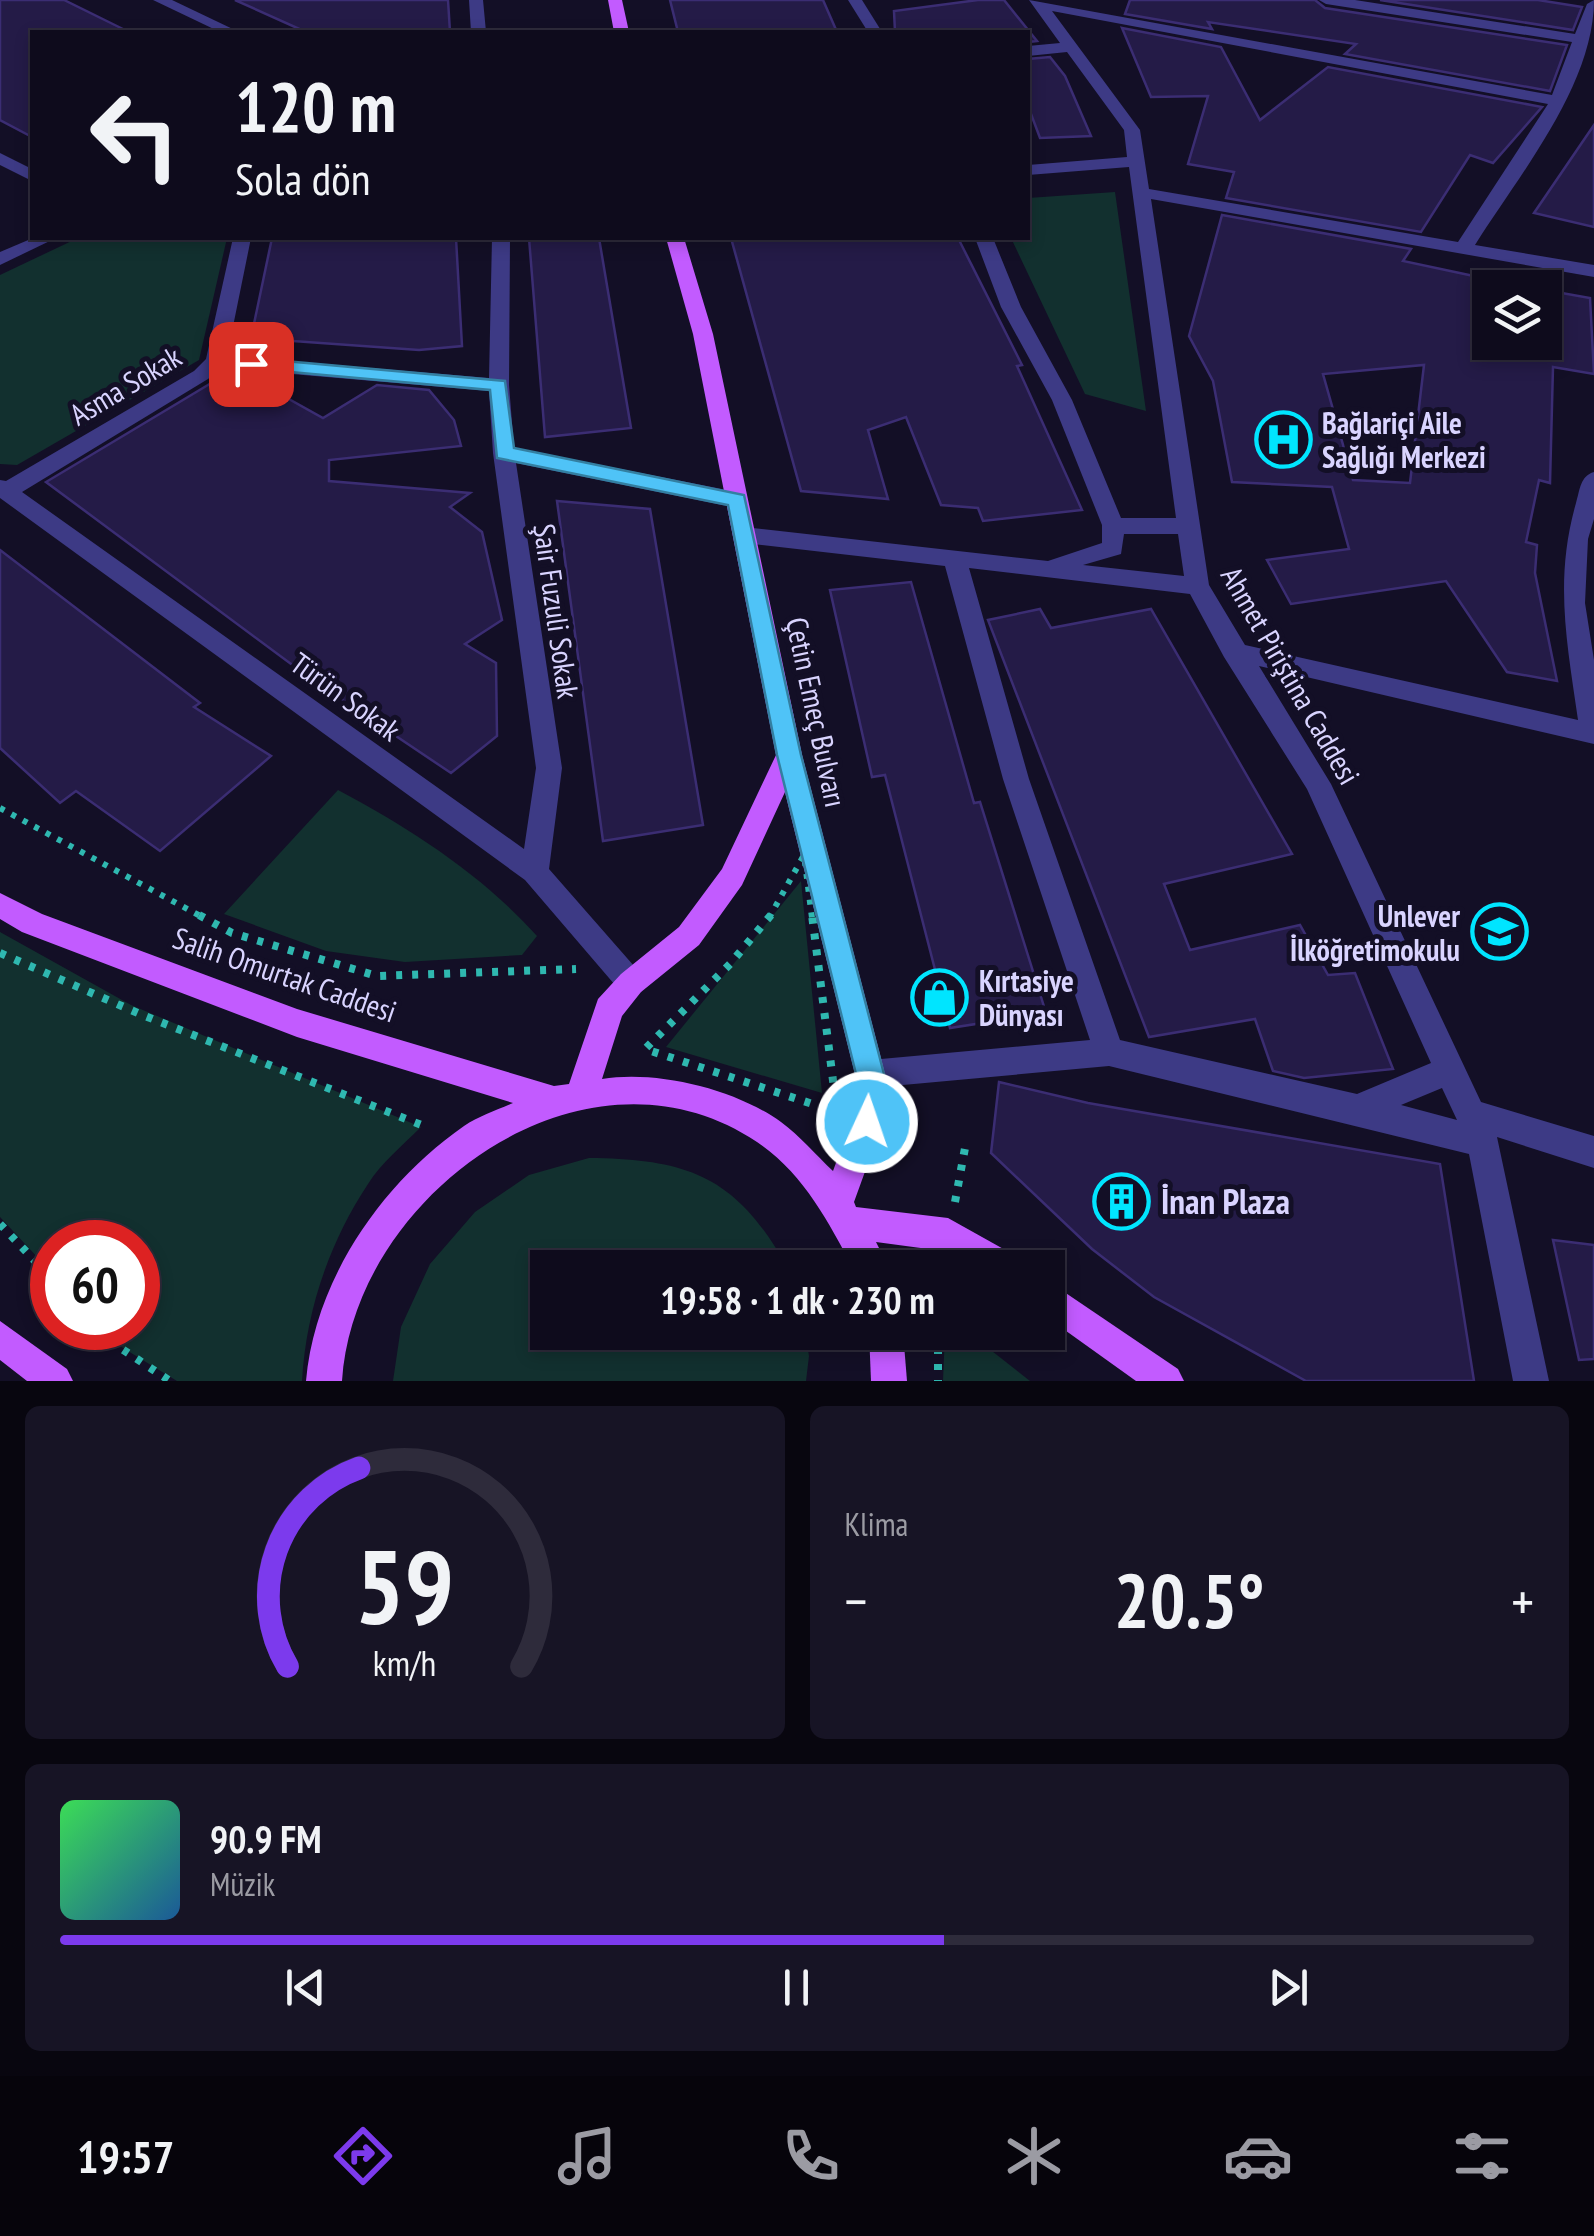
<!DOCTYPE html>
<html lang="tr">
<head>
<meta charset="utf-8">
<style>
	:root { --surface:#0e0b1c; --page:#171425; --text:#f1f3f6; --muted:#9b9ba3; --line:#2e2b3b; --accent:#7c3aed }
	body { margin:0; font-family:"PT Sans Narrow",sans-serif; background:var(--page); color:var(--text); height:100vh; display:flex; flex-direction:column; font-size:38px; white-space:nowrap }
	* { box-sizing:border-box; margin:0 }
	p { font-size:32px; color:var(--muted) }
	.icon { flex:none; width:55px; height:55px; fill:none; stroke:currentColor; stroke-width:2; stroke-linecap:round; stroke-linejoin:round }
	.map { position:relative; height:1381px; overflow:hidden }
	.details { display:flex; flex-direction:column; gap:25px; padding:25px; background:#08060f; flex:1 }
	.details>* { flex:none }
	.top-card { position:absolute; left:30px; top:30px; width:1000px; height:210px; border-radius:0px; box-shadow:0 5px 15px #0003,0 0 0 2px var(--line); background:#0e0b1c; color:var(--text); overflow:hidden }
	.buttons { position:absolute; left:1472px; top:270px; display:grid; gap:20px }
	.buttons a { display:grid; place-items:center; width:90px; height:90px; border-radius:0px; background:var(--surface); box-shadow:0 5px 15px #0003,0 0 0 2px var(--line); font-size:50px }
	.speed { position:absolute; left:30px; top:1220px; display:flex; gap:20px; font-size:50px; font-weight:700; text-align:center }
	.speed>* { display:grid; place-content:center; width:130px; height:130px; border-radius:50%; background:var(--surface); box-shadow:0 5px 15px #0003,0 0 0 2px var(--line); line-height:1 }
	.speed .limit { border:15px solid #d22; background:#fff; color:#111 }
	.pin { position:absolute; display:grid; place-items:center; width:85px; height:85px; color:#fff; margin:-42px; border-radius:20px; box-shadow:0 5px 15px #0006 }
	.me { position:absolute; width:110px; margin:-55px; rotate:3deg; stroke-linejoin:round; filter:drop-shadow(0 0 8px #0008) }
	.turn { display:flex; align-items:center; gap:35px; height:210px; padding:0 40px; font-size:45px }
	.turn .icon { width:130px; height:130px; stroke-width:2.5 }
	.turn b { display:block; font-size:70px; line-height:85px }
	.big { font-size:75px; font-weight:600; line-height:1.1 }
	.details .card { flex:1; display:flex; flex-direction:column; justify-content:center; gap:15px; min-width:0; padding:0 35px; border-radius:15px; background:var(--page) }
	.details .dial { align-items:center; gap:0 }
	.dial svg { height:260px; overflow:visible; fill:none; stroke:var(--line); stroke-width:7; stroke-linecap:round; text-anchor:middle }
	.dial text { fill:var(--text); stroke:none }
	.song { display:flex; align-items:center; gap:30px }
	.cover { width:120px; height:120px; border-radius:15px; background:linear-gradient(135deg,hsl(130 70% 55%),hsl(210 70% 35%)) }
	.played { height:10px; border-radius:5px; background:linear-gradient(90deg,var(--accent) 60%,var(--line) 60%) }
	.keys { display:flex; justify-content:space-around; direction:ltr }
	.heat { display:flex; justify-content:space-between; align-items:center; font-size:55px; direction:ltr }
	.details .tiles { flex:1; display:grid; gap:25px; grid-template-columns:1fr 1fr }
	.card:last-child { grid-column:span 2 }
	.trip { position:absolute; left:530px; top:1250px; width:535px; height:100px; border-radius:0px; background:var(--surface); box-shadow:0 5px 15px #0003,0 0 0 2px var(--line); font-weight:600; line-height:100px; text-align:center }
	.tab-bar { display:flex; height:160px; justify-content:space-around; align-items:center; background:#06040b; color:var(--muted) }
	.tab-bar .icon { width:70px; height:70px }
	.tab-bar .selected { color:var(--accent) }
	.tab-bar b { font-size:45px; color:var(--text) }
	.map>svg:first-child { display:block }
	.green { fill:#12302f }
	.building { fill:#241b47; stroke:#3b2d73; stroke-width:2.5; fill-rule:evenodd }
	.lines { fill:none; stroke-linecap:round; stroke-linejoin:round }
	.path-far1 { stroke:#2fb8b0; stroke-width:6; stroke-dasharray:5 8; stroke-linecap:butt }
	.path { stroke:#2fb8b0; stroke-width:8; stroke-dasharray:6 10; stroke-linecap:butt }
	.minor { fill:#3d3a85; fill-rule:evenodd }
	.primary { fill:#c25bff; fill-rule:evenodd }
	.route { fill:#4fc3f7; stroke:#337fa1; stroke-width:2.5 }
	.labels { text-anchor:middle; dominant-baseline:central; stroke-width:10; stroke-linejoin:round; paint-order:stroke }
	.street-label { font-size:30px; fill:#d9d4ff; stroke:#130f26 }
	.poi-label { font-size:30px; font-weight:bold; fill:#d9d4ff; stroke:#130f26; text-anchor:start }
	.near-poi-label { font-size:35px; font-weight:bold; fill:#d9d4ff; stroke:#130f26; text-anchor:start }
</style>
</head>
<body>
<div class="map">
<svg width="1594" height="1381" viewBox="0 0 1594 1381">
	<rect width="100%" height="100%" fill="#130f26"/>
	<!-- green -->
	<g class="green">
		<path d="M1115 192 1146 411 1085 394 1011 238H1028V198Z"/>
		<path d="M78 238H227L199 360 17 465 0 464V275Z"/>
		<path d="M338 790C411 829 481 874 537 936L522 955 405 962 326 951 224 914Z"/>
		<path d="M801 881 822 1093 666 1047Z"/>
		<path d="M0 932 131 1005 421 1127C403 1145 381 1163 368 1184 329 1243 306 1311 302 1381H177L123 1348 104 1328H138V1242H52V1273L0 1217Z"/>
		<path d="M589 1158C689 1159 737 1177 787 1267L548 1268V1332L805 1333 809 1356 806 1381H393L401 1327 430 1264 475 1212 529 1175Z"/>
		<path d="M945 1332 969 1333 1030 1381H943Z"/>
	</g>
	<!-- building -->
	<g class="building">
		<path d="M0 0H64L129 32H32V137L0 120Z"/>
		<path d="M235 0H448L450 32H306Z"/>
		<path d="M670 0H823L837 32H678Z"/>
		<path d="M978 0H1004L1037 41 1028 42V32H895L894 11Z"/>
		<path d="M1130 0H1315L1325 8 1567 45 1550 91 1345 54 1356 44 1208 22 1212 29 1125 14Z"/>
		<path d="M1380 0H1538L1582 7 1573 30Z"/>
		<path d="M1122 28 1221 47 1260 120 1328 67 1542 107 1493 163 1470 155 1421 232 1226 198 1234 172 1188 164 1208 96 1151 97Z"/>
		<path d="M1050 57 1065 76 1091 136 1040 138 1028 106V59Z"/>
		<path d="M1594 125V227L1534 213Z"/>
		<path d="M1222 215 1411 249 1403 261 1530 288H1490V342H1545V290L1590 298 1594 374 1553 367 1550 483 1539 480 1526 542 1537 545 1535 573 1557 681 1507 672 1446 581 1291 604 1267 560 1349 549 1332 487 1232 482 1213 381 1189 336ZM1424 365 1410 483 1353 480 1323 374Z"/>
		<path d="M272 238H456L462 346 419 350 251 338Z"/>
		<path d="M529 238H599L631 428 545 437Z"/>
		<path d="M731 238H958L1022 365 1017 366 1082 510 983 521 978 508 941 505 906 417 868 430 888 499 801 491Z"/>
		<path d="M244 374 323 418 377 385 429 390 454 420 461 446 329 460V481L470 493 450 507 482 532 502 620 465 644 496 663 497 736 451 773 314 681 46 482 218 379 242 381Z"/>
		<path d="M557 501 650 509 703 825 603 841Z"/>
		<path d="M0 550 200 703 194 707 271 756 160 851 76 791 60 803 0 748Z"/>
		<path d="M911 582 974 803 980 802 1046 1013 950 1028 885 775 872 777 830 590Z"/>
		<path d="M1040 609 1051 628 1151 609 1292 854 1164 884 1190 950 1300 925 1328 975 1355 973 1393 1069 1304 1078 1273 1071 1255 1019 1149 1037 988 620Z"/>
		<path d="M999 1082 1088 1103 1440 1164 1474 1381H1306L1154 1297 1092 1249 991 1153Z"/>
		<path d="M1553 1240 1594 1245V1359L1579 1360Z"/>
	</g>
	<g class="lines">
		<!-- path-far1 -->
		<g class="path-far1">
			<path d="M0 808 204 918"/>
			<path d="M769 918 804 855 812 918"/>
		</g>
		<!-- path -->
		<g class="path">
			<path d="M199 915 232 933 377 976 576 969"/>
			<path d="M771 915 730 964 645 1049 837 1112 812 915"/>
			<path d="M0 953 140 1014 429 1128"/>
			<path d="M955 1202 965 1148"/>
			<path d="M0 1224 52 1279"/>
			<path d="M100 1328 116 1345 170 1381"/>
			<path d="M938 1332V1381"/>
		</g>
		<!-- minor -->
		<g class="minor">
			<path d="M153 0H172L239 32H220Z"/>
			<path d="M469 0H483L486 32H471Z"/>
			<path d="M848 0H862L882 32H868Z"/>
			<path d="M1029 0 1552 95 1572 42 1326 4 1319 0H1355L1575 34 1587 4 1594 0C1594 85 1519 175 1475 245L1594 265V277L1151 199 1209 585 1245 645 1578 720C1567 643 1554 580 1576 503 1580 490 1580 476 1594 472V519L1588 539 1585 603 1594 660V744L1259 666 1331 784 1481 1102 1594 1136V1168L1497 1137 1549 1381H1513L1469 1154 1109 1066 870 1088 859 1084 855 1074 859 1064 870 1060 1090 1040 1003 779 945 566 744 543 733 535 744 527 1048 561 1102 543V525L1052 400 1001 307 975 238H993L1021 307 1072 400 1121 518H1176L1129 167 1028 175V165L1127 157 1124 130 1067 52 1028 56V46L1060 43ZM1052 11 1548 104 1458 242 1149 189 1140 130ZM1124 534H1178L1184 576 1083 565 1121 554ZM969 568 1190 594 1224 657 1307 789 1431 1063 1357 1094 1120 1040 1029 779ZM1442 1088 1457 1120 1401 1105Z"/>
			<path d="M0 153 32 169V181L0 165Z"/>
			<path d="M33 238H56L0 265V252Z"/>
			<path d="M233 238H251L227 356 489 378 492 238H510L509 385 514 448 737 492 748 500 737 508 516 463 562 768 549 869 641 974 646 983 641 992 631 996 621 992 525 880 0 498V480L6 481 194 371 206 359ZM221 368 489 391 493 453 536 768 524 849 22 492 208 379Z"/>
		</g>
		<!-- primary -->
		<g class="primary">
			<path d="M608 0H622L629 32H614Z"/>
			<path d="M666 238H684L713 334 802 755 885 1074 883 1122 854 1202 856 1207 948 1218 1016 1256 1021 1268H971L943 1251 876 1242 889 1268H853C828 1221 803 1173 757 1142 586 1027 354 1194 342 1381H306C315 1279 382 1183 464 1126 479 1116 497 1110 513 1103L297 1037 22 932 0 919V893L42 914 297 1009 554 1086 569 1084 598 999 621 974 679 927 722 869 776 755 693 334ZM785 792 855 1074 851 1122 833 1171C816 1155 800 1136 781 1122 735 1089 657 1070 602 1079L622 1016 641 992 699 945 742 885Z"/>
			<path d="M1048 1281 1178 1369 1184 1381H1136L1048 1318Z"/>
			<path d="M0 1321 67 1369 73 1381H27L0 1360Z"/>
			<path d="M869 1332H903L907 1381H871Z"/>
		</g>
	</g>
	<!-- route -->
	<path class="route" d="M251 358 505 381 514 448 744 495 801 755 884 1074 877 1132 867 1136 857 1132 852 1122 856 1074 777 755 728 505 497 458 490 390 245 368V360Z"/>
	<!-- icons -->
	<defs>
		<symbol id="hospital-ring" viewBox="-11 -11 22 22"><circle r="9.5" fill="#130f26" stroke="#00e5ff" stroke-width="1.5"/><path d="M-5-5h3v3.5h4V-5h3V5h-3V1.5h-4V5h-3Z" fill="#00e5ff"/></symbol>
		<symbol id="school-ring" viewBox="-11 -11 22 22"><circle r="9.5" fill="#130f26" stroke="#00e5ff" stroke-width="1.5"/><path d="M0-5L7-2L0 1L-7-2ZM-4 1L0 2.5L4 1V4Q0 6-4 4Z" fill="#00e5ff"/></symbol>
		<symbol id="shop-ring" viewBox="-11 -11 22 22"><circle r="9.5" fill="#130f26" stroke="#00e5ff" stroke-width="1.5"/><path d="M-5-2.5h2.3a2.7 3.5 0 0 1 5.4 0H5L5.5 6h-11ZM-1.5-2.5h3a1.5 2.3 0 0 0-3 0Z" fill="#00e5ff"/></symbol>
		<symbol id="building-ring" viewBox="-11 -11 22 22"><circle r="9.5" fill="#130f26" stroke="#00e5ff" stroke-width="1.5"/><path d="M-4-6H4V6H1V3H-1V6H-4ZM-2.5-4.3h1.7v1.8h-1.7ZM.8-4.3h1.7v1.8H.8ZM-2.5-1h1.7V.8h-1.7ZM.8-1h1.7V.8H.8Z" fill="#00e5ff"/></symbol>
	</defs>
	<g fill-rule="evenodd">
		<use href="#hospital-ring" x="1252" y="408" width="63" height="63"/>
		<use href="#school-ring" x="1468" y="900" width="63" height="63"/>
		<use href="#shop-ring" x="908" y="966" width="63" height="63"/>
		<use href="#building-ring" x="1090" y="1170" width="63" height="63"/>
	</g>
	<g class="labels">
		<!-- street labels -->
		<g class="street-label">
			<text transform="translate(125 385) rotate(-31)">Asma Sokak</text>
			<text transform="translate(557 611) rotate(82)">Şair Fuzuli Sokak</text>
			<text transform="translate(1291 675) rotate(60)">Ahmet Piriştina Caddesi</text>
			<text transform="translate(346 696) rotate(36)">Türün Sokak</text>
			<text transform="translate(817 712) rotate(78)">Çetin Emeç Bulvarı</text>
			<text transform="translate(285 974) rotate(19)">Salih Omurtak Caddesi</text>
		</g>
		<!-- poi labels -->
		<g class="poi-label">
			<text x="1322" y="422">Bağlariçi Aile<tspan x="1322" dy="34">Sağlığı Merkezi</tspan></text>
			<text x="1460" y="915" text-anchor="end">Unlever<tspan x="1460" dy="34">İlköğretimokulu</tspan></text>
			<text x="979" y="980">Kırtasiye<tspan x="979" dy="34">Dünyası</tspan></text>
		</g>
		<!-- near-poi labels -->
		<g class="near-poi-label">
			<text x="1161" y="1201">İnan Plaza</text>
		</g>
	</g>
</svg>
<div class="buttons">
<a><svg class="icon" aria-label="layers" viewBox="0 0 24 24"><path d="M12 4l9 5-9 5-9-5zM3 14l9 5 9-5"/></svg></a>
</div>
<div class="speed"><div class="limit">60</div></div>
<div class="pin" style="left:251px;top:364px;background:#d93025"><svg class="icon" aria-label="arrive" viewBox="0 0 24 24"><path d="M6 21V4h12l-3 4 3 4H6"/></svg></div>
<svg class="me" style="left:867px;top:1122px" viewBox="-20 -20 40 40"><circle r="17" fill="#4fc3f7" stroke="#fff" stroke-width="3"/><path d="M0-11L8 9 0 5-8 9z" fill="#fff"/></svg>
<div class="trip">19:58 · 1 dk · 230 m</div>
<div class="top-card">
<div class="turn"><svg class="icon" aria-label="left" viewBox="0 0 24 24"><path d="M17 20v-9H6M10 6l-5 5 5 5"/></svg><div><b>120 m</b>Sola dön</div></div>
</div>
</div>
<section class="details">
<div class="tiles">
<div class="card dial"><svg viewBox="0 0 100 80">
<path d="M14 69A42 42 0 1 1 86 69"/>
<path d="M14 69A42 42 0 0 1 36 8" stroke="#7c3aed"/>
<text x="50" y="56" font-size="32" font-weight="700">59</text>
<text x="50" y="72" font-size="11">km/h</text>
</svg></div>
<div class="card"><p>Klima</p>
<div class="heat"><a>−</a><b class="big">20.5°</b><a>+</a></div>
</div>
<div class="card">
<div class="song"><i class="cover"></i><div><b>90.9 FM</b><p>Müzik</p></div></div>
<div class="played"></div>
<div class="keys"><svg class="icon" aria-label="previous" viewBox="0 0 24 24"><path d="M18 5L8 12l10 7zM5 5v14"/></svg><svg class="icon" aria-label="pause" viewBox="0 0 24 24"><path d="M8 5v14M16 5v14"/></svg><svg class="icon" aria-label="next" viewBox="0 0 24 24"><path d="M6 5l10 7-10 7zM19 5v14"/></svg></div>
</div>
</div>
</section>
<nav class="tab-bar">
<b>19:57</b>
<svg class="icon selected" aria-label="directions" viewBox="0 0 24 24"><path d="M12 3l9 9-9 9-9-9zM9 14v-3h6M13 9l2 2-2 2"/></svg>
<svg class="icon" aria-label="music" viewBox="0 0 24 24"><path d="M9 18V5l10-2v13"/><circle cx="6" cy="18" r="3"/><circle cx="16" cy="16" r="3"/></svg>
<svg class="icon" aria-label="phone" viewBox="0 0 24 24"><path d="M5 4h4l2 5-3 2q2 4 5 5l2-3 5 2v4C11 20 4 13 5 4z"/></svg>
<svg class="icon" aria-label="climate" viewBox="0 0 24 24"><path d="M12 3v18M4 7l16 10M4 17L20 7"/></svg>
<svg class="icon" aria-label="car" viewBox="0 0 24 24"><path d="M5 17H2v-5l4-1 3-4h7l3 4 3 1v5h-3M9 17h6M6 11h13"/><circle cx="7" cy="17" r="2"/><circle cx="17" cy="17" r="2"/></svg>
<svg class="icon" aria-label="filters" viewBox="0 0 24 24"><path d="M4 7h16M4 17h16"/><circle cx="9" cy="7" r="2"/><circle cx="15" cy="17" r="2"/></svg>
</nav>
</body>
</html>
